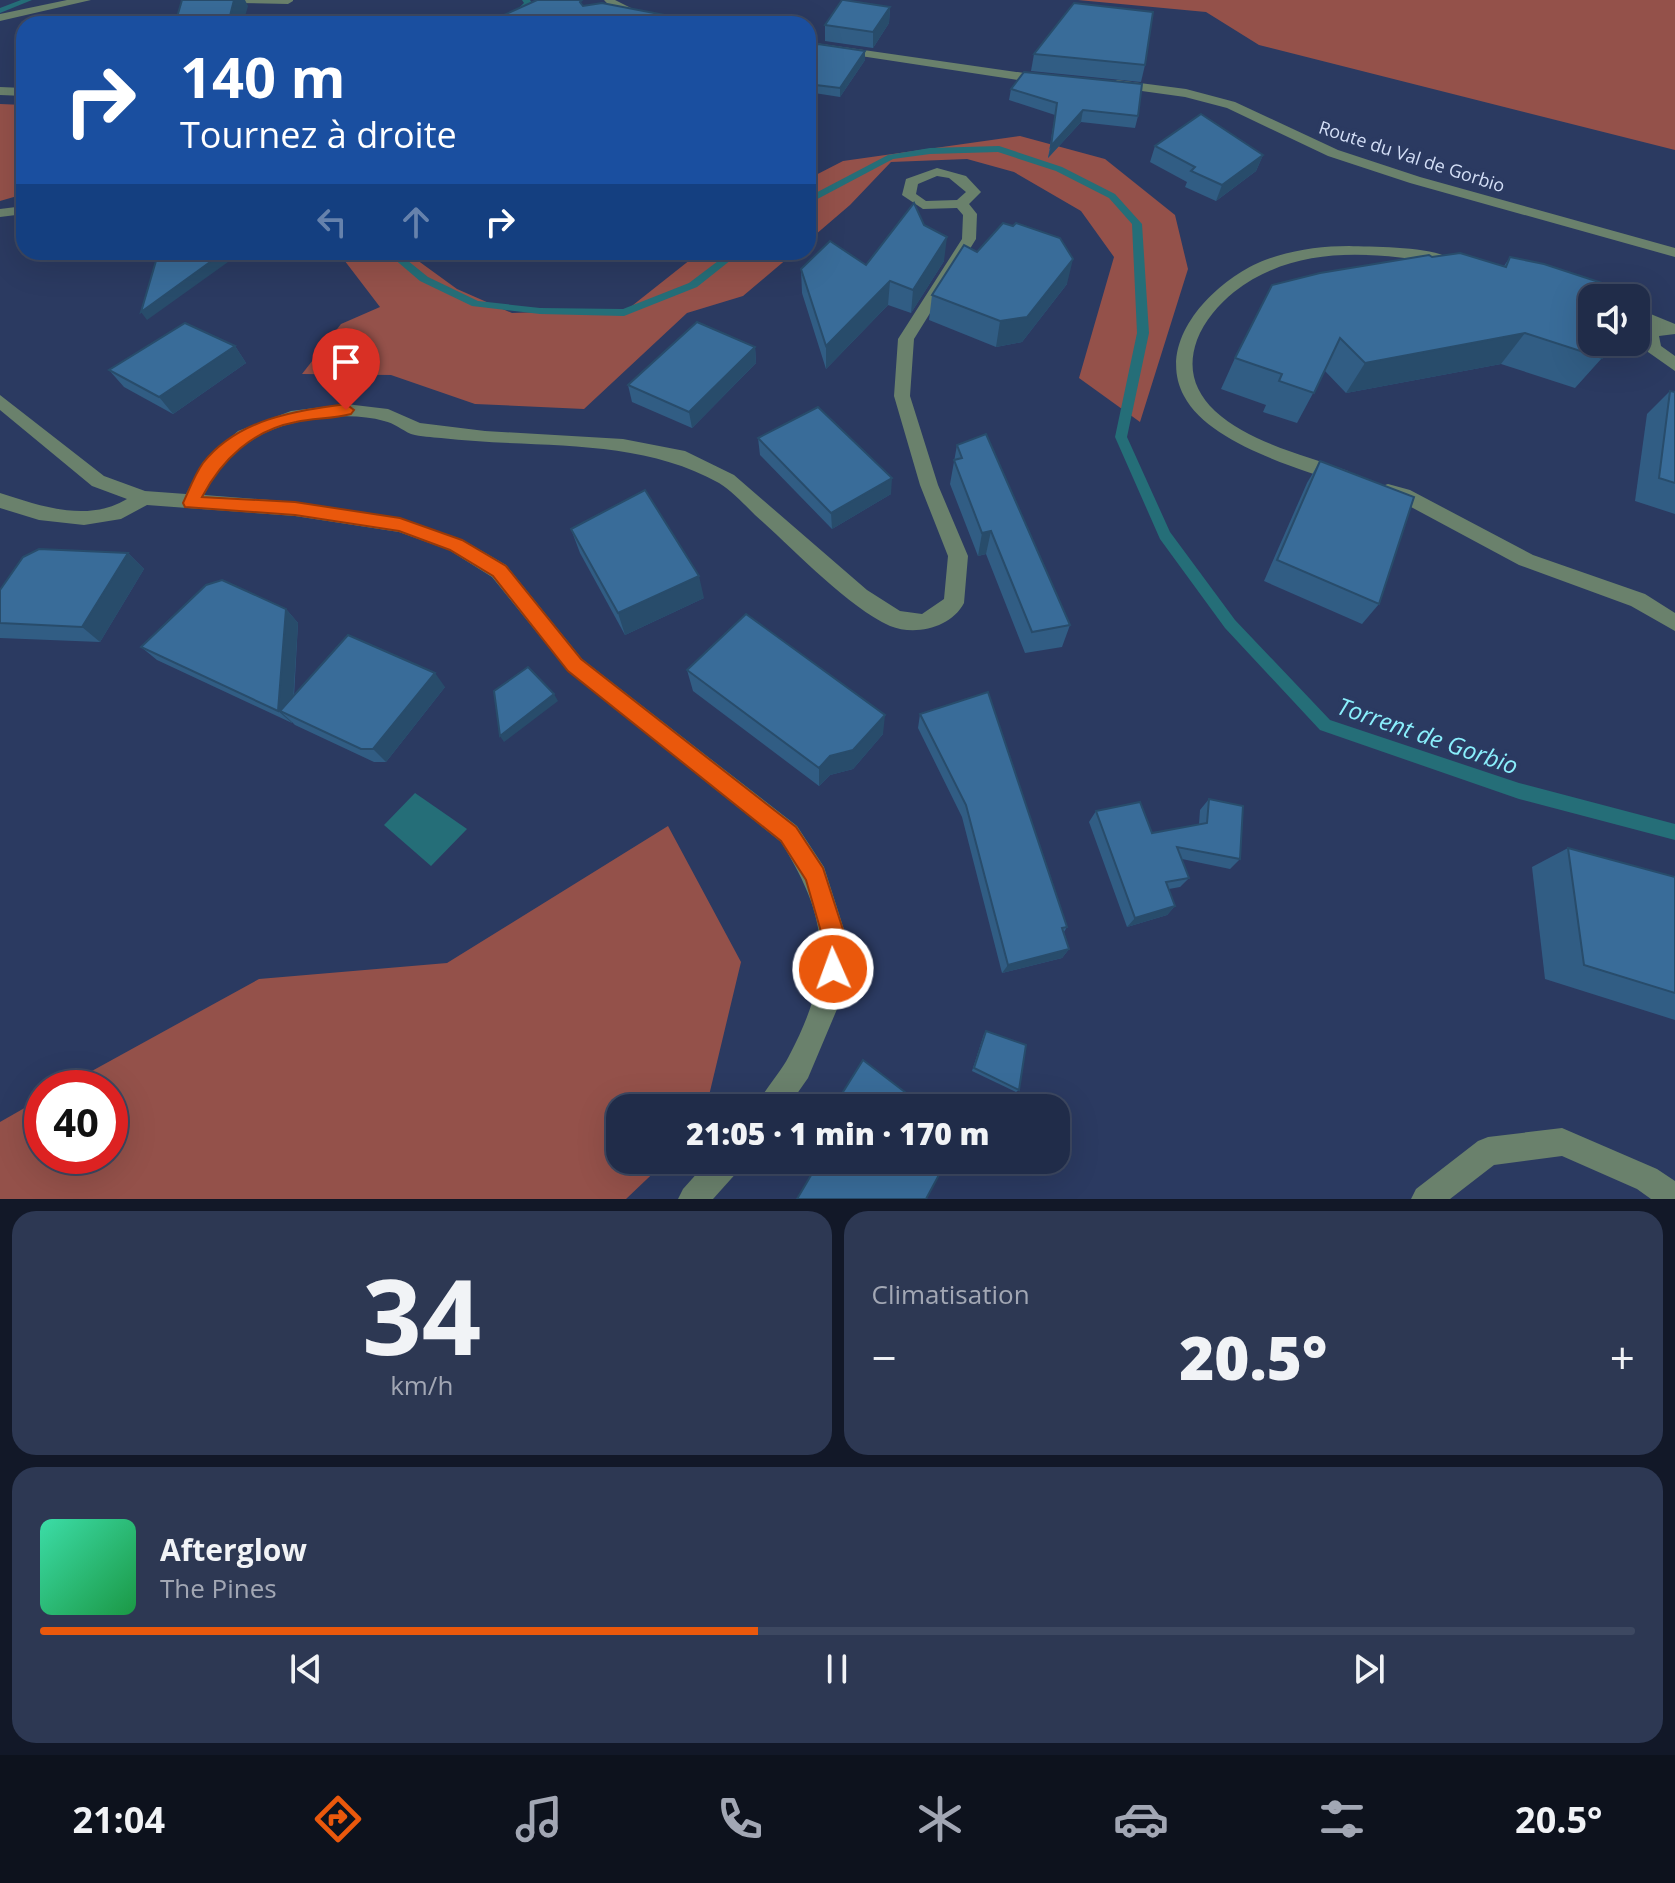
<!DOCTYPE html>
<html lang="fr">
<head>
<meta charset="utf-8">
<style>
	:root { --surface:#202c49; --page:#2d3853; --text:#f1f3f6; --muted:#a2a7b4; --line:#3d4861; --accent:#ea580c }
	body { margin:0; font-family:"Open Sans",sans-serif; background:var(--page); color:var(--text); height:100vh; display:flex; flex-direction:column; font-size:30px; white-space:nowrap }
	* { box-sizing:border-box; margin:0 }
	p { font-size:26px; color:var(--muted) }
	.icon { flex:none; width:44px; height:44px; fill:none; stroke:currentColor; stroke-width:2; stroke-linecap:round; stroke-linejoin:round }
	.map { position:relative; height:1199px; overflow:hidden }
	.drawer { display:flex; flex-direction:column; gap:12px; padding:12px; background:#121828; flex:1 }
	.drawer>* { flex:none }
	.banner { position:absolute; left:16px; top:16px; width:800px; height:244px; border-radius:24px; box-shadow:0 8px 32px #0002,0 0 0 2px var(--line); background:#1a4fa0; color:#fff; overflow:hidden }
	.controls { position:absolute; left:1578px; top:284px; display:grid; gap:16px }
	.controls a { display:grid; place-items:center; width:72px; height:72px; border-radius:16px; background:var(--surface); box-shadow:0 8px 32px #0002,0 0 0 2px var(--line); font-size:40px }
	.speed { position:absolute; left:24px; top:1070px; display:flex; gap:16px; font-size:40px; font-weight:700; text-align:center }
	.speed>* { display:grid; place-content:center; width:104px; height:104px; border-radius:50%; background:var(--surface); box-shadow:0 8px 32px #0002,0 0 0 2px var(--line); line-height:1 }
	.speed .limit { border:12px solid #d22; background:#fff; color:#111 }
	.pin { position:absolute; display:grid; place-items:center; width:68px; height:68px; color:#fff; margin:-82px -34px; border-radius:50% 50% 50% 0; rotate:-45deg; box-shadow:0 0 8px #0007 }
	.pin .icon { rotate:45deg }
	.me { position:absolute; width:88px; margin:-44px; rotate:358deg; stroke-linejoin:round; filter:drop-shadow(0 0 6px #0008) }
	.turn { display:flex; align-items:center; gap:28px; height:168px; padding:0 32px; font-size:36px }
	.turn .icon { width:104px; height:104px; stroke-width:2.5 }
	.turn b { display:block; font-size:56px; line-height:68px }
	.lanes { display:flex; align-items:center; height:76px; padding:0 32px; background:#0003; justify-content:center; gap:40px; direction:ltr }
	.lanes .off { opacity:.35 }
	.big { font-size:60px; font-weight:800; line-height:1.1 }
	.drawer .card { flex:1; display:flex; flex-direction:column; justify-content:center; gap:12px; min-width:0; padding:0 28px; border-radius:24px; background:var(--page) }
	.drawer .dial { align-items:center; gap:0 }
	.dial b { font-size:104px; line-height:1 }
	.song { display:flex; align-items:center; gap:24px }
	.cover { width:96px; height:96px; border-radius:12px; background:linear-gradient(135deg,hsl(160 70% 55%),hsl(140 70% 35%)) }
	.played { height:8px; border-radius:4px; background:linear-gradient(90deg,var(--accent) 45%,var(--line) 45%) }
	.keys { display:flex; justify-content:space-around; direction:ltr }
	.heat { display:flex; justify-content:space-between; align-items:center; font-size:44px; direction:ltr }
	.drawer .tiles { flex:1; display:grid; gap:12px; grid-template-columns:1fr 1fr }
	.card:last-child { grid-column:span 2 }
	.trip { position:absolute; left:606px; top:1094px; width:464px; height:80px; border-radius:24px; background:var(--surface); box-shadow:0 8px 32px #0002,0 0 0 2px var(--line); font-weight:800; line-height:80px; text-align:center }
	.tab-bar { display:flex; height:128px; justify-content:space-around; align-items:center; background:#0d121d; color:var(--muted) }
	.tab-bar .icon { width:56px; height:56px }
	.tab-bar .current { color:var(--accent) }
	.tab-bar b { font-size:36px; color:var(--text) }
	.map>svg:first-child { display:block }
	.forest { fill:#94514a }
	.water { fill:#256e78 }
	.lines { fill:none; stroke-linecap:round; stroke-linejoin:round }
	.stream { fill:#256e78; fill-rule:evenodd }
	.minor { fill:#6a816c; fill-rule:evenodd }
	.wall { fill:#315d84 }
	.shaded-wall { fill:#284c6b }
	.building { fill:#396c99; stroke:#284c6b; stroke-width:2 }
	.route { fill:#ea580c; stroke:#983908; stroke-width:2 }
	.labels { text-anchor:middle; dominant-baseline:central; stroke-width:8; stroke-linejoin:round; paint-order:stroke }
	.far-street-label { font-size:18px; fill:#d3def6; stroke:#2b3a61 }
	.water-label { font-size:24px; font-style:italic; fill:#8aeffc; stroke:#2b3a61 }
</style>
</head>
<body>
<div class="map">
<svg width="1675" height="1199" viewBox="0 0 1675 1199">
	<rect width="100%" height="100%" fill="#2b3a61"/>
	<!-- forest -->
	<g class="forest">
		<path d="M1078 0H1675V150L1259 45 1206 12Z"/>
		<path d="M0 104 24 105V194L0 201Z"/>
		<path d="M1020 136 1105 159 1175 215 1188 269 1140 422 1079 378 1114 257 1081 211 1014 172 967 159 891 162 850 205 808 241V179L843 161Z"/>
		<path d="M338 252H406L457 289 512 313 628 309 700 252H795L743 296 687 313 584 409 475 404 391 375 302 374 341 324 380 307Z"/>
		<path d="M668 826 741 962 706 1108H620V1160H667L626 1199H0V1122L42 1098V1156H110V1088H61L259 979 447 963Z"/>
	</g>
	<!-- water -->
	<path class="water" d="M415 793 467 829 431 866 384 825Z"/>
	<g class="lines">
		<!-- stream -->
		<g class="stream">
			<path d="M21 0H32L0 13V8Z"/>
			<path d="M522 0H530L532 3 510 24H502L524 3Z"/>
			<path d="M999 146 1062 167 1115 194 1142 224 1149 333 1127 437 1170 532 1235 620 1330 720 1519 783 1675 824V840L1519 799 1320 730 1225 628 1160 539 1115 437 1137 333 1132 224 1109 198 1056 171 998 152 930 154 893 159 808 204V197L888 155 930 148Z"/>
			<path d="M386 252H397L428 277 478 301 540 308 623 309 689 283 730 252H741L697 287 624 316 540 314 472 306 420 281Z"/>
		</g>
		<!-- minor -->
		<g class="minor">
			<path d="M67 0H91L0 21V14Z"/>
			<path d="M233 0H293V1L288 4 238 3Z"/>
			<path d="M604 0H615L663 24C641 24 618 16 604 0Z"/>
			<path d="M808 42 1045 76 1051 80 1045 84 808 48Z"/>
			<path d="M1117 80 1186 89 1235 102 1338 150 1420 177 1675 248V257L1410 183 1328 156 1227 108 1185 97 1113 87 1111 84Z"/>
			<path d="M0 87 24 88V96L0 95Z"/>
			<path d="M937 168 966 176 981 192 969 204 977 214 976 239 914 339 910 396 938 485 968 556 964 603C951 628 915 636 890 626 845 605 793 548 755 515 744 504 732 491 719 483 636 436 533 449 441 438 432 437 421 437 411 434 402 430 394 423 384 421 357 413 322 416 294 423 253 432 222 458 204 495L295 502 400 518 463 540 506 565 582 659 797 826 824 867 848 942 843 995 808 1078 787 1108H756C764 1089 780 1074 789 1056 833 972 831 922 781 842L568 671 492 577 449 550 399 532 295 516 147 505 121 519 84 525 39 520 0 508V493C41 506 87 523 127 499L92 486 0 410V395L104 476 145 491 186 494 203 462 238 431 291 411 346 404 388 409 420 423 485 431 623 439 685 451 734 475 867 590 900 611 922 614 944 599 948 556 920 485 894 396 898 339 962 239 963 215 957 208 923 209 902 195 906 179ZM937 176 949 178 966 192 957 200 926 201 916 194 918 184Z"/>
			<path d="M24 206V214L0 217V209Z"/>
			<path d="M1349 246C1373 247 1435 246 1452 260L1445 264C1372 252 1296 244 1234 292 1219 304 1204 321 1197 340 1187 368 1194 391 1215 411 1250 443 1305 455 1348 471L1351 476 1348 481 1342 483C1295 468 1208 442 1184 396 1154 340 1216 279 1265 260 1292 250 1321 246 1349 246Z"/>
			<path d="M1636 308 1675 324V334L1659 336 1661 346 1675 356V371L1648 352 1642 334 1651 328 1636 320Z"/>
			<path d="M1388 484 1410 490 1533 555 1645 594 1675 613V631L1631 606 1519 565 1398 500 1382 496 1379 491 1382 486Z"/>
			<path d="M1562 1128 1657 1169 1675 1181V1199H1651L1637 1189 1562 1156 1494 1165 1450 1199H1411L1416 1189 1478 1141 1488 1137Z"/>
			<path d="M709 1160H743L739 1170 713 1199H678L683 1189Z"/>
		</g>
	</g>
	<!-- wall -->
	<g class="wall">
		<path d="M890 7 889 23 873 48 825 41V25Z"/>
		<path d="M865 51V60L840 97 808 92V58Z"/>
		<path d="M1034 54 1145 65 1141 82 1031 71Z"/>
		<path d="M1011 89 1138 116 1135 128 1081 122 1048 158 1055 115 1009 100Z"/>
		<path d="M1155 146 1263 155 1256 171 1216 201 1185 187 1187 182 1150 162Z"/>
		<path d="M924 225 944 261 911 313 888 305 826 369 802 293 801 269 866 265Z"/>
		<path d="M486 252H532L526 262 488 259Z"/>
		<path d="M977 252 1067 284 1022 342 996 347 929 320 932 295Z"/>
		<path d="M1432 257 1504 266 1510 257 1602 358 1575 388 1501 364 1346 393 1325 371 1297 423 1263 412 1266 405 1221 389 1235 358Z"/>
		<path d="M235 346 246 363 173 414 124 387 109 370Z"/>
		<path d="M755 347 756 363 692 428 632 402 628 385Z"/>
		<path d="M1670 391 1675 392V514L1635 501 1647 414Z"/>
		<path d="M758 438 891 494 832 529 760 455Z"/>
		<path d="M957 445 1070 625 1062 647 1025 653 986 554 978 556 950 484Z"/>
		<path d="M1320 461 1379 604 1362 624 1264 581 1307 483Z"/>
		<path d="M571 529 704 598 625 635 580 553Z"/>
		<path d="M128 553 144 569 100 642 0 638V590Z"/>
		<path d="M286 609 298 623 294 696 445 687 386 762H374L295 725 292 722V723L157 660 141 647Z"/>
		<path d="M687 670 883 734 853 769 830 775 819 786 693 691Z"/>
		<path d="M920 714 1067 927 1064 932 1069 949 1062 958 1002 973 962 817 918 728Z"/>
		<path d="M1209 799 1240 859 1230 869 1182 859 1189 878 1180 887 1169 889 1175 906 1167 915 1127 927 1089 822 1096 811 1152 833 1199 824 1200 810Z"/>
		<path d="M1568 848 1675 877V1020L1545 979 1532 867Z"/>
		<path d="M986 1031 1019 1090 1016 1092 972 1071 984 1034Z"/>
	</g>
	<!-- shaded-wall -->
	<g class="shaded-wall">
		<path d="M234 0H245L248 6 243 24H228Z"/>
		<path d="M890 7 889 23 873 48V32Z"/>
		<path d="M675 17 676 24H644Z"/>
		<path d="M865 51V60L840 97V88Z"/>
		<path d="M1083 110 1081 122 1048 158 1051 146Z"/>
		<path d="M1263 155 1256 171 1216 201 1222 185Z"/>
		<path d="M947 237 944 261 911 313 913 290Z"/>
		<path d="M224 252H242L147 320 141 312Z"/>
		<path d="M523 252H532L526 262Z"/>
		<path d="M1073 259 1067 284 1022 342 996 347 1000 321Z"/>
		<path d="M890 281 888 305 826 369V346Z"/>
		<path d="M1525 333 1501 364 1346 393 1365 363Z"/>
		<path d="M235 346 246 363 173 414 159 397Z"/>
		<path d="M755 347 756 363 692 428 689 412Z"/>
		<path d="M892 478 891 494 832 529 831 513Z"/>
		<path d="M991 531 986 554 978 556 982 533Z"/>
		<path d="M128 553 144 569 100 642 82 627Z"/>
		<path d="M699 576 704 598 625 635 618 613Z"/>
		<path d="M286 609 298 623 292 717 280 711 292 722V723L278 711Z"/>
		<path d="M435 673 445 687 386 762 373 749Z"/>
		<path d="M554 694 558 701 504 742 500 736Z"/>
		<path d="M885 715 883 734 853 769 830 775 819 786V768L830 756Z"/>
		<path d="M1175 906 1167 915 1127 927 1135 918Z"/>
		<path d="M1069 949 1062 958 1002 973 1008 965Z"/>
	</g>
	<!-- building -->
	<g class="building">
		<path d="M182 0H234L228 24H175Z"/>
		<path d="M537 0H582L580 2 583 6 602 3 675 17 644 24H484Z"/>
		<path d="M842 0H844L890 7 873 32 825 25Z"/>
		<path d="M1074 3 1153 12 1145 65 1034 54Z"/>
		<path d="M818 44 865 51 840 88 808 84V58Z"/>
		<path d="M1024 72 1142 84 1138 116 1083 110 1051 146 1057 103 1011 89Z"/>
		<path d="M1201 114 1263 155 1222 185 1191 171 1195 167 1155 146Z"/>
		<path d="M914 203 924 225 947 237 913 290 890 281 826 346 801 269 830 241 866 265Z"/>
		<path d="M1003 223 1013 226 1016 223 1060 238 1073 259 1027 317 1000 321 932 295 964 245 977 252Z"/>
		<path d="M175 252H224L141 312 158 254Z"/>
		<path d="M1460 253 1506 267 1510 257 1544 264 1617 288 1614 298H1592V342H1605L1602 358 1525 333 1365 363 1340 338 1314 393 1279 381 1282 374 1235 358 1272 285 1320 273 1429 255 1432 257Z"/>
		<path d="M697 322 755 347 689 412 628 385Z"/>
		<path d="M185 323 235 346 159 397 109 370Z"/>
		<path d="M1670 391 1675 392V483L1659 478Z"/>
		<path d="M818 407 892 478 831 513 758 438Z"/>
		<path d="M986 434 1070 625 1032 632 991 531 982 533 954 460 962 458 957 445Z"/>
		<path d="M1320 461 1414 497 1379 604 1277 560Z"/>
		<path d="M645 490 699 576 618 613 571 529Z"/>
		<path d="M39 549 128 553 82 627 0 623V590L23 557Z"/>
		<path d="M222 580 286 609 278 711 141 647 206 585Z"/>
		<path d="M746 614 885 715 853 750 830 756 819 768 687 670Z"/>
		<path d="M348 635 435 673 373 749H361L280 711Z"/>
		<path d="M528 667 554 694 500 736 494 691Z"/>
		<path d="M988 692 1067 927 1062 928 1069 949 1008 965 966 805 920 714Z"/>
		<path d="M1209 799 1243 806 1240 859 1177 847 1189 878 1166 882 1175 906 1135 918 1096 811 1140 802 1152 833 1207 823Z"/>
		<path d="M1568 848 1675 877V993L1584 965Z"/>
		<path d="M986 1031 1026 1045 1019 1090 974 1068Z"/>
		<path d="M863 1060 914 1099 910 1108H833Z"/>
		<path d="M820 1160H947L926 1199H797Z"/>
	</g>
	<!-- route -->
	<path class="route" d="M346 404 354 410 351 414C333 419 314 418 296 422 253 430 222 459 202 497L295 502 400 518 462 540 506 566 581 659 796 827 823 868 847 942 841 977 833 980 825 977 821 969 824 942 806 880 781 841 568 671 493 576 450 550 399 531 295 515 185 507 183 503C189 490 195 474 203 463 238 419 294 411 346 404Z"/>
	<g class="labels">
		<!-- far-street labels -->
		<g class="far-street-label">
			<text transform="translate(1412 156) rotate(18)">Route du Val de Gorbio</text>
		</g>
		<!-- water labels -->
		<g class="water-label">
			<text transform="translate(1428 735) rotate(19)">Torrent de Gorbio</text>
		</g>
	</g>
</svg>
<div class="controls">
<a><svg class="icon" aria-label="sound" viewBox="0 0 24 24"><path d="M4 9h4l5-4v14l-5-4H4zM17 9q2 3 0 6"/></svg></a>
</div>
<div class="speed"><div class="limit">40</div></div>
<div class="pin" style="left:346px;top:410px;background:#d93025"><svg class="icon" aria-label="arrive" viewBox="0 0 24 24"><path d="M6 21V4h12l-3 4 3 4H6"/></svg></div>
<svg class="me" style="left:833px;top:969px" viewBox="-20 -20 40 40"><circle r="17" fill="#ea580c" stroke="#fff" stroke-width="3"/><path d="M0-11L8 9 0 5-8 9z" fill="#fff"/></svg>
<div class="trip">21:05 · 1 min · 170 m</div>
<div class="banner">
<div class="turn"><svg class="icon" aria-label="right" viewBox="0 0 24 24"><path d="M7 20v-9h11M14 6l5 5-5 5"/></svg><div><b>140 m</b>Tournez à droite</div></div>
<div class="lanes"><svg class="icon off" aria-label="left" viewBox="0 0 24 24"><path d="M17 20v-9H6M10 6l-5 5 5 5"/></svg><svg class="icon off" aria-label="ahead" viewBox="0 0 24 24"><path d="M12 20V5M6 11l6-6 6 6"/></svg><svg class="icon" aria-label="right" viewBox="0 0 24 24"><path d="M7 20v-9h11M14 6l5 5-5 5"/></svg></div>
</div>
</div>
<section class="drawer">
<div class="tiles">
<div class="card dial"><b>34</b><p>km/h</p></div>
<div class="card"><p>Climatisation</p>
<div class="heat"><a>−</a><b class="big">20.5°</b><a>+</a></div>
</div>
<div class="card">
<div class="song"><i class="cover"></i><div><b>Afterglow</b><p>The Pines</p></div></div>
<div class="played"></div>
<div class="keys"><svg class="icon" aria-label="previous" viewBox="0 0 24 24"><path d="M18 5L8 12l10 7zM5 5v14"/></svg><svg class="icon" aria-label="pause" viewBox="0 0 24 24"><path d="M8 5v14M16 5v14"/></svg><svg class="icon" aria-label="next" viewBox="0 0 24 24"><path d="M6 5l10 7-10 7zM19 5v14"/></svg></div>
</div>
</div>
</section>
<nav class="tab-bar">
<b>21:04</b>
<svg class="icon current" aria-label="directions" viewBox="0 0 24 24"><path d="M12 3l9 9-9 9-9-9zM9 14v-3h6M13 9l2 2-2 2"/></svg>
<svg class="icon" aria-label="music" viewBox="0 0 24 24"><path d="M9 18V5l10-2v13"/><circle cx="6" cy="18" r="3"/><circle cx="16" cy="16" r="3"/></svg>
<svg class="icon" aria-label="phone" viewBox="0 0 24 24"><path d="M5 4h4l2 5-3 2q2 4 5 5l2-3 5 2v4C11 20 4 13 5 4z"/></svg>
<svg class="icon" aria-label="climate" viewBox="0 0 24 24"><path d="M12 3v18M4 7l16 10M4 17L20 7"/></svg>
<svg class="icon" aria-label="car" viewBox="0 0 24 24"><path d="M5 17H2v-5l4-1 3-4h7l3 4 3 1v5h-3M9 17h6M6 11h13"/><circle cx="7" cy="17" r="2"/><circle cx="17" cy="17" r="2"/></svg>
<svg class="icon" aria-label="filters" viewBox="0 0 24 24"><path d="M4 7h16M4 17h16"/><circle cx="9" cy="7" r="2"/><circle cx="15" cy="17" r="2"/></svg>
<b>20.5°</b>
</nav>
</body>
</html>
